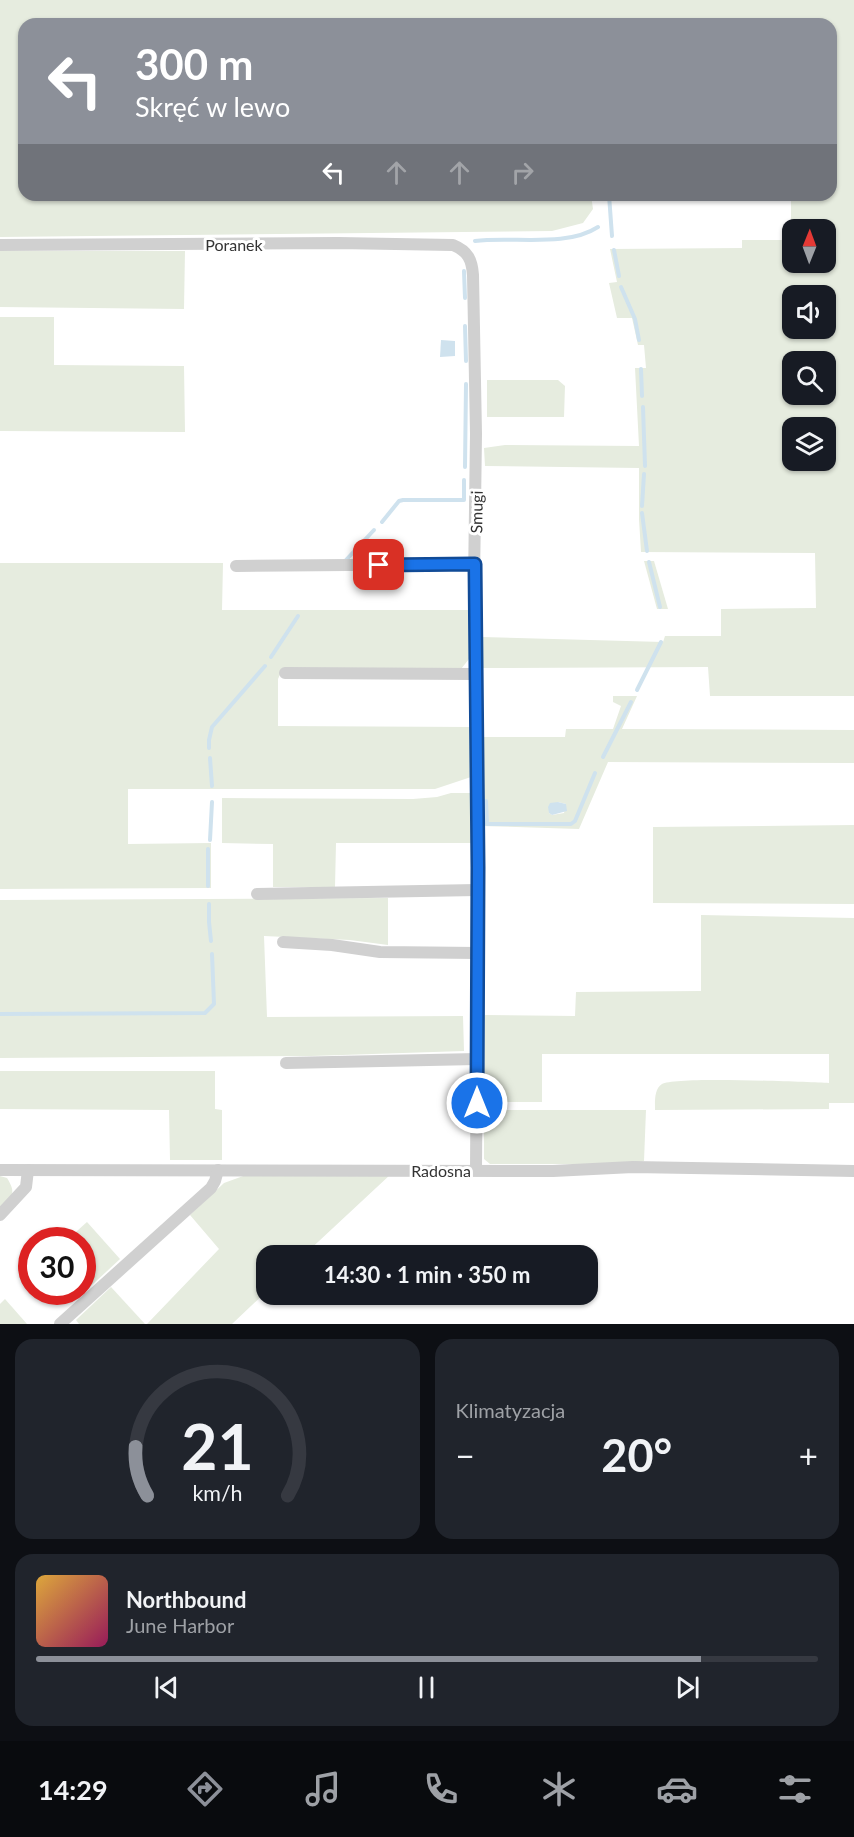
<!DOCTYPE html>
<html lang="pl">
<head>
<meta charset="utf-8">
<style>
	:root { --surface:#171b24; --page:#20242c; --text:#f1f3f6; --muted:#9ea1a6; --line:#363941; --accent:#8c9099 }
	body { margin:0; font-family:Lato,sans-serif; background:var(--page); color:var(--text); height:100vh; display:flex; flex-direction:column; font-size:22px; white-space:nowrap }
	* { box-sizing:border-box; margin:0 }
	p { font-size:20px; color:var(--muted) }
	.icon { flex:none; width:33px; height:33px; fill:none; stroke:currentColor; stroke-width:2; stroke-linecap:round; stroke-linejoin:round }
	.map { position:relative; height:1324px; overflow:hidden }
	.details { display:flex; flex-direction:column; gap:15px; padding:15px; background:#0d0f14; flex:1 }
	.details>* { flex:none }
	.hud { position:absolute; left:18px; top:18px; width:819px; height:183px; border-radius:18px; box-shadow:0 2px 4px #0004; background:#8c9099; color:#fff; overflow:hidden }
	.needle { width:39px; rotate:1deg }
	.fabs { position:absolute; left:782px; top:219px; display:grid; gap:12px }
	.fabs a { display:grid; place-items:center; width:54px; height:54px; border-radius:12px; background:var(--surface); box-shadow:0 2px 4px #0004; font-size:30px }
	.speed { position:absolute; left:18px; top:1227px; display:flex; gap:12px; font-size:30px; font-weight:700; text-align:center }
	.speed>* { display:grid; place-content:center; width:78px; height:78px; border-radius:50%; background:var(--surface); box-shadow:0 2px 4px #0004; line-height:1 }
	.speed .limit { border:9px solid #d22; background:#fff; color:#111 }
	.pin { position:absolute; display:grid; place-items:center; width:51px; height:51px; color:#fff; margin:-26px; border-radius:12px; box-shadow:0 3px 9px #0006 }
	.me { position:absolute; width:66px; margin:-33px; rotate:0deg; stroke-linejoin:round; filter:drop-shadow(0 0 4px #0008) }
	.turn { display:flex; align-items:center; gap:21px; height:126px; padding:0 18px; font-size:27px }
	.turn .icon { width:78px; height:78px; stroke-width:2.5 }
	.turn b { display:block; font-size:42px; line-height:51px }
	.lanes { display:flex; align-items:center; height:57px; padding:0 18px; background:#0003; justify-content:center; gap:30px; direction:ltr }
	.lanes .off { opacity:.35 }
	.big { font-size:45px; font-weight:700; line-height:1.1 }
	.details .card { flex:1; display:flex; flex-direction:column; justify-content:center; gap:9px; min-width:0; padding:0 21px; border-radius:18px; background:var(--page) }
	.details .dial { align-items:center; gap:0 }
	.dial svg { height:156px; overflow:visible; fill:none; stroke:var(--line); stroke-width:7; stroke-linecap:round; text-anchor:middle }
	.dial text { fill:var(--text); stroke:none }
	.song { display:flex; align-items:center; gap:18px }
	.cover { width:72px; height:72px; border-radius:9px; background:linear-gradient(135deg,hsl(40 70% 55%),hsl(330 70% 35%)) }
	.played { height:6px; border-radius:3px; background:linear-gradient(90deg,var(--accent) 85%,var(--line) 85%) }
	.keys { display:flex; justify-content:space-around; direction:ltr }
	.heat { display:flex; justify-content:space-between; align-items:center; font-size:33px; direction:ltr }
	.details .tiles { flex:1; display:grid; gap:15px; grid-template-columns:1fr 1fr }
	.card:last-child { grid-column:span 2 }
	.trip { position:absolute; left:256px; top:1245px; width:342px; height:60px; border-radius:18px; background:var(--surface); box-shadow:0 2px 4px #0004; font-weight:700; line-height:60px; text-align:center }
	.tabs { display:flex; height:96px; justify-content:space-around; align-items:center; background:#090b0e; color:var(--muted) }
	.tabs .icon { width:42px; height:42px }
	.tabs .current { color:var(--accent) }
	.tabs b { font-size:27px; color:var(--text) }
	.map>svg:first-child { display:block }
	.green { fill:#e6ecdf; fill-rule:evenodd }
	.water { fill:#cfe2ee }
	.lines { fill:none; stroke-linecap:round; stroke-linejoin:round }
	.stream { stroke:#cfe2ee; stroke-width:4 }
	.minor { stroke:#d0d0d0; stroke-width:12 }
	.route-casing { stroke:#114b97; stroke-width:15 }
	.route { stroke:#1a73e8; stroke-width:10 }
	.labels { text-anchor:middle; dominant-baseline:central; stroke-width:6; stroke-linejoin:round; paint-order:stroke }
	.street-label { font-size:16px; fill:#333; stroke:#fff }
</style>
</head>
<body>
<div class="map">
<svg width="854" height="1324" viewBox="0 0 854 1324">
	<rect width="100%" height="100%" fill="#fff"/>
	<!-- green -->
	<g class="green">
		<path d="M0 0H854V696H710L708 667 482 668V637L663 642 665 636H721V609L816 608 815 553 641 552 639 519V468L485 466 484 448 505 445 639 446 635 368H646L644 345H638L632 318H617L609 283 617 282 610 249 742 248V240H791V195H831V24H24V195H591L593 209 583 223 552 231 0 237ZM792 230H825V262H792ZM792 296H825V328H792ZM792 362H825V394H792ZM792 428H825V460H792Z"/>
		<path d="M0 251H185L184 309 0 307Z"/>
		<path d="M0 317H54V365L184 366 185 432 0 431Z"/>
		<path d="M487 380H558L565 386 564 417H487Z"/>
		<path d="M644 561H654L668 609H657Z"/>
		<path d="M0 563H223L222 610H468L469 659 461 669 282 670 278 679V726L471 727V777L435 789H128V844L211 843V888L0 889Z"/>
		<path d="M613 696H637L622 729 854 730V763L608 762 579 829 482 826V737H565L566 729H613L621 706 613 702ZM558 802 566 804 564 813 552 815 549 813Z"/>
		<path d="M451 793H470L471 843H336L335 887H273V844L222 843V798L413 799 437 797Z"/>
		<path d="M854 825V904L653 903V827Z"/>
		<path d="M388 898V945L350 940 264 936 267 1017 463 1016 464 1051 311 1056 0 1058V900Z"/>
		<path d="M701 915 854 918V1103H829V1109L655 1110C655 1102 654 1089 662 1084 675 1076 804 1082 829 1083V1054H542V1102H484L485 1015 575 1016 576 992 701 991Z"/>
		<path d="M0 1071H215V1109L222 1110V1160H170L169 1110 0 1109Z"/>
		<path d="M484 1110H646L644 1161 629 1164H490L484 1159Z"/>
		<path d="M391 1174 304 1255 267 1256V1291L232 1324H147L219 1249 190 1215 224 1183 246 1175Z"/>
		<path d="M0 1176 7 1178C17 1194 12 1196 0 1207Z"/>
		<path d="M87 1222 120 1259 79 1297 74 1292H82V1240H67Z"/>
		<path d="M111 1287 145 1324H79L76 1320Z"/>
		<path d="M5 1299 27 1324H0V1304Z"/>
	</g>
	<!-- water -->
	<g class="water">
		<path d="M441 340 455 341V356L440 357Z"/>
		<path d="M558 802 566 804 567 811 552 815 549 813 548 807 550 803Z"/>
	</g>
	<g class="lines">
		<!-- stream -->
		<g class="stream">
			<path d="M609 195 612 236"/>
			<path d="M475 241C512 236 566 248 598 227"/>
			<path d="M614 250 619 276"/>
			<path d="M464 271 465 298"/>
			<path d="M621 287 635 319 639 340"/>
			<path d="M465 326 466 361"/>
			<path d="M641 369 642 396"/>
			<path d="M643 407 645 466"/>
			<path d="M465 467 466 384"/>
			<path d="M642 506 644 474"/>
			<path d="M642 513 647 551"/>
			<path d="M382 522 399 501 403 500H464V480"/>
			<path d="M346 560 374 530"/>
			<path d="M649 562 660 607"/>
			<path d="M271 657 298 616"/>
			<path d="M637 690 661 642"/>
			<path d="M209 748V740L212 727 265 666"/>
			<path d="M603 757 631 702"/>
			<path d="M210 758 212 786"/>
			<path d="M486 801 487 824H571L575 821 595 773"/>
			<path d="M210 840 212 802"/>
			<path d="M208 849V886"/>
			<path d="M209 904V922L211 941"/>
			<path d="M0 1014 205 1013 214 1004 212 954"/>
		</g>
		<!-- minor -->
		<g class="minor">
			<path d="M0 245 338 243 453 245C468 251 472 260 473 275L476 434 474 583 478 867 476 1170"/>
			<path d="M236 566 475 564"/>
			<path d="M285 673 475 674"/>
			<path d="M257 894 477 890"/>
			<path d="M283 942 332 945 380 952 478 953"/>
			<path d="M286 1063 477 1059"/>
			<path d="M0 1170 553 1171 633 1167 854 1171"/>
			<path d="M0 1215 26 1187 28 1170"/>
			<path d="M60 1324 211 1188 215 1181 218 1170"/>
		</g>
	</g>
	<g class="lines">
		<defs>
			<path id="route" d="M379 565 475 564 478 867 477 1103"/>
		</defs>
		<!-- route casing -->
		<use href="#route" class="route-casing"/>
		<!-- route -->
		<use href="#route" class="route"/>
	</g>
	<g class="labels">
		<!-- street labels -->
		<g class="street-label">
			<text x="234" y="244">Poranek</text>
			<text transform="translate(476 512) rotate(-89)">Smugi</text>
			<text x="441" y="1170">Radosna</text>
		</g>
	</g>
</svg>
<div class="fabs">
<a><svg class="needle" viewBox="-14 -14 28 28"><path d="M0-13l5 13h-10z" fill="#e53935"/><path d="M0 13l5-13h-10z" fill="#9ea1a6"/></svg></a>
<a><svg class="icon" aria-label="sound" viewBox="0 0 24 24"><path d="M4 9h4l5-4v14l-5-4H4zM17 9q2 3 0 6"/></svg></a>
<a><svg class="icon" aria-label="search" viewBox="0 0 24 24"><circle cx="10" cy="10" r="6"/><path d="M15 15l6 6"/></svg></a>
<a><svg class="icon" aria-label="layers" viewBox="0 0 24 24"><path d="M12 4l9 5-9 5-9-5zM3 14l9 5 9-5"/></svg></a>
</div>
<div class="speed"><div class="limit">30</div></div>
<div class="pin" style="left:379px;top:565px;background:#d93025"><svg class="icon" aria-label="arrive" viewBox="0 0 24 24"><path d="M6 21V4h12l-3 4 3 4H6"/></svg></div>
<svg class="me" style="left:477px;top:1103px" viewBox="-20 -20 40 40"><circle r="17" fill="#1a73e8" stroke="#fff" stroke-width="3"/><path d="M0-11L8 9 0 5-8 9z" fill="#fff"/></svg>
<div class="trip">14:30 · 1 min · 350 m</div>
<div class="hud">
<div class="turn"><svg class="icon" aria-label="left" viewBox="0 0 24 24"><path d="M17 20v-9H6M10 6l-5 5 5 5"/></svg><div><b>300 m</b>Skręć w lewo</div></div>
<div class="lanes"><svg class="icon" aria-label="left" viewBox="0 0 24 24"><path d="M17 20v-9H6M10 6l-5 5 5 5"/></svg><svg class="icon off" aria-label="ahead" viewBox="0 0 24 24"><path d="M12 20V5M6 11l6-6 6 6"/></svg><svg class="icon off" aria-label="ahead" viewBox="0 0 24 24"><path d="M12 20V5M6 11l6-6 6 6"/></svg><svg class="icon off" aria-label="right" viewBox="0 0 24 24"><path d="M7 20v-9h11M14 6l5 5-5 5"/></svg></div>
</div>
</div>
<section class="details">
<div class="tiles">
<div class="card dial"><svg viewBox="0 0 100 80">
<path d="M14 69A42 42 0 1 1 86 69"/>
<path d="M14 69A42 42 0 0 1 8 44" stroke="#8c9099"/>
<text x="50" y="56" font-size="32" font-weight="700">21</text>
<text x="50" y="72" font-size="11">km/h</text>
</svg></div>
<div class="card"><p>Klimatyzacja</p>
<div class="heat"><a>−</a><b class="big">20°</b><a>+</a></div>
</div>
<div class="card">
<div class="song"><i class="cover"></i><div><b>Northbound</b><p>June Harbor</p></div></div>
<div class="played"></div>
<div class="keys"><svg class="icon" aria-label="previous" viewBox="0 0 24 24"><path d="M18 5L8 12l10 7zM5 5v14"/></svg><svg class="icon" aria-label="pause" viewBox="0 0 24 24"><path d="M8 5v14M16 5v14"/></svg><svg class="icon" aria-label="next" viewBox="0 0 24 24"><path d="M6 5l10 7-10 7zM19 5v14"/></svg></div>
</div>
</div>
</section>
<nav class="tabs">
<b>14:29</b>
<svg class="icon current" aria-label="directions" viewBox="0 0 24 24"><path d="M12 3l9 9-9 9-9-9zM9 14v-3h6M13 9l2 2-2 2"/></svg>
<svg class="icon" aria-label="music" viewBox="0 0 24 24"><path d="M9 18V5l10-2v13"/><circle cx="6" cy="18" r="3"/><circle cx="16" cy="16" r="3"/></svg>
<svg class="icon" aria-label="phone" viewBox="0 0 24 24"><path d="M5 4h4l2 5-3 2q2 4 5 5l2-3 5 2v4C11 20 4 13 5 4z"/></svg>
<svg class="icon" aria-label="climate" viewBox="0 0 24 24"><path d="M12 3v18M4 7l16 10M4 17L20 7"/></svg>
<svg class="icon" aria-label="car" viewBox="0 0 24 24"><path d="M5 17H2v-5l4-1 3-4h7l3 4 3 1v5h-3M9 17h6M6 11h13"/><circle cx="7" cy="17" r="2"/><circle cx="17" cy="17" r="2"/></svg>
<svg class="icon" aria-label="filters" viewBox="0 0 24 24"><path d="M4 7h16M4 17h16"/><circle cx="9" cy="7" r="2"/><circle cx="15" cy="17" r="2"/></svg>
</nav>
</body>
</html>
